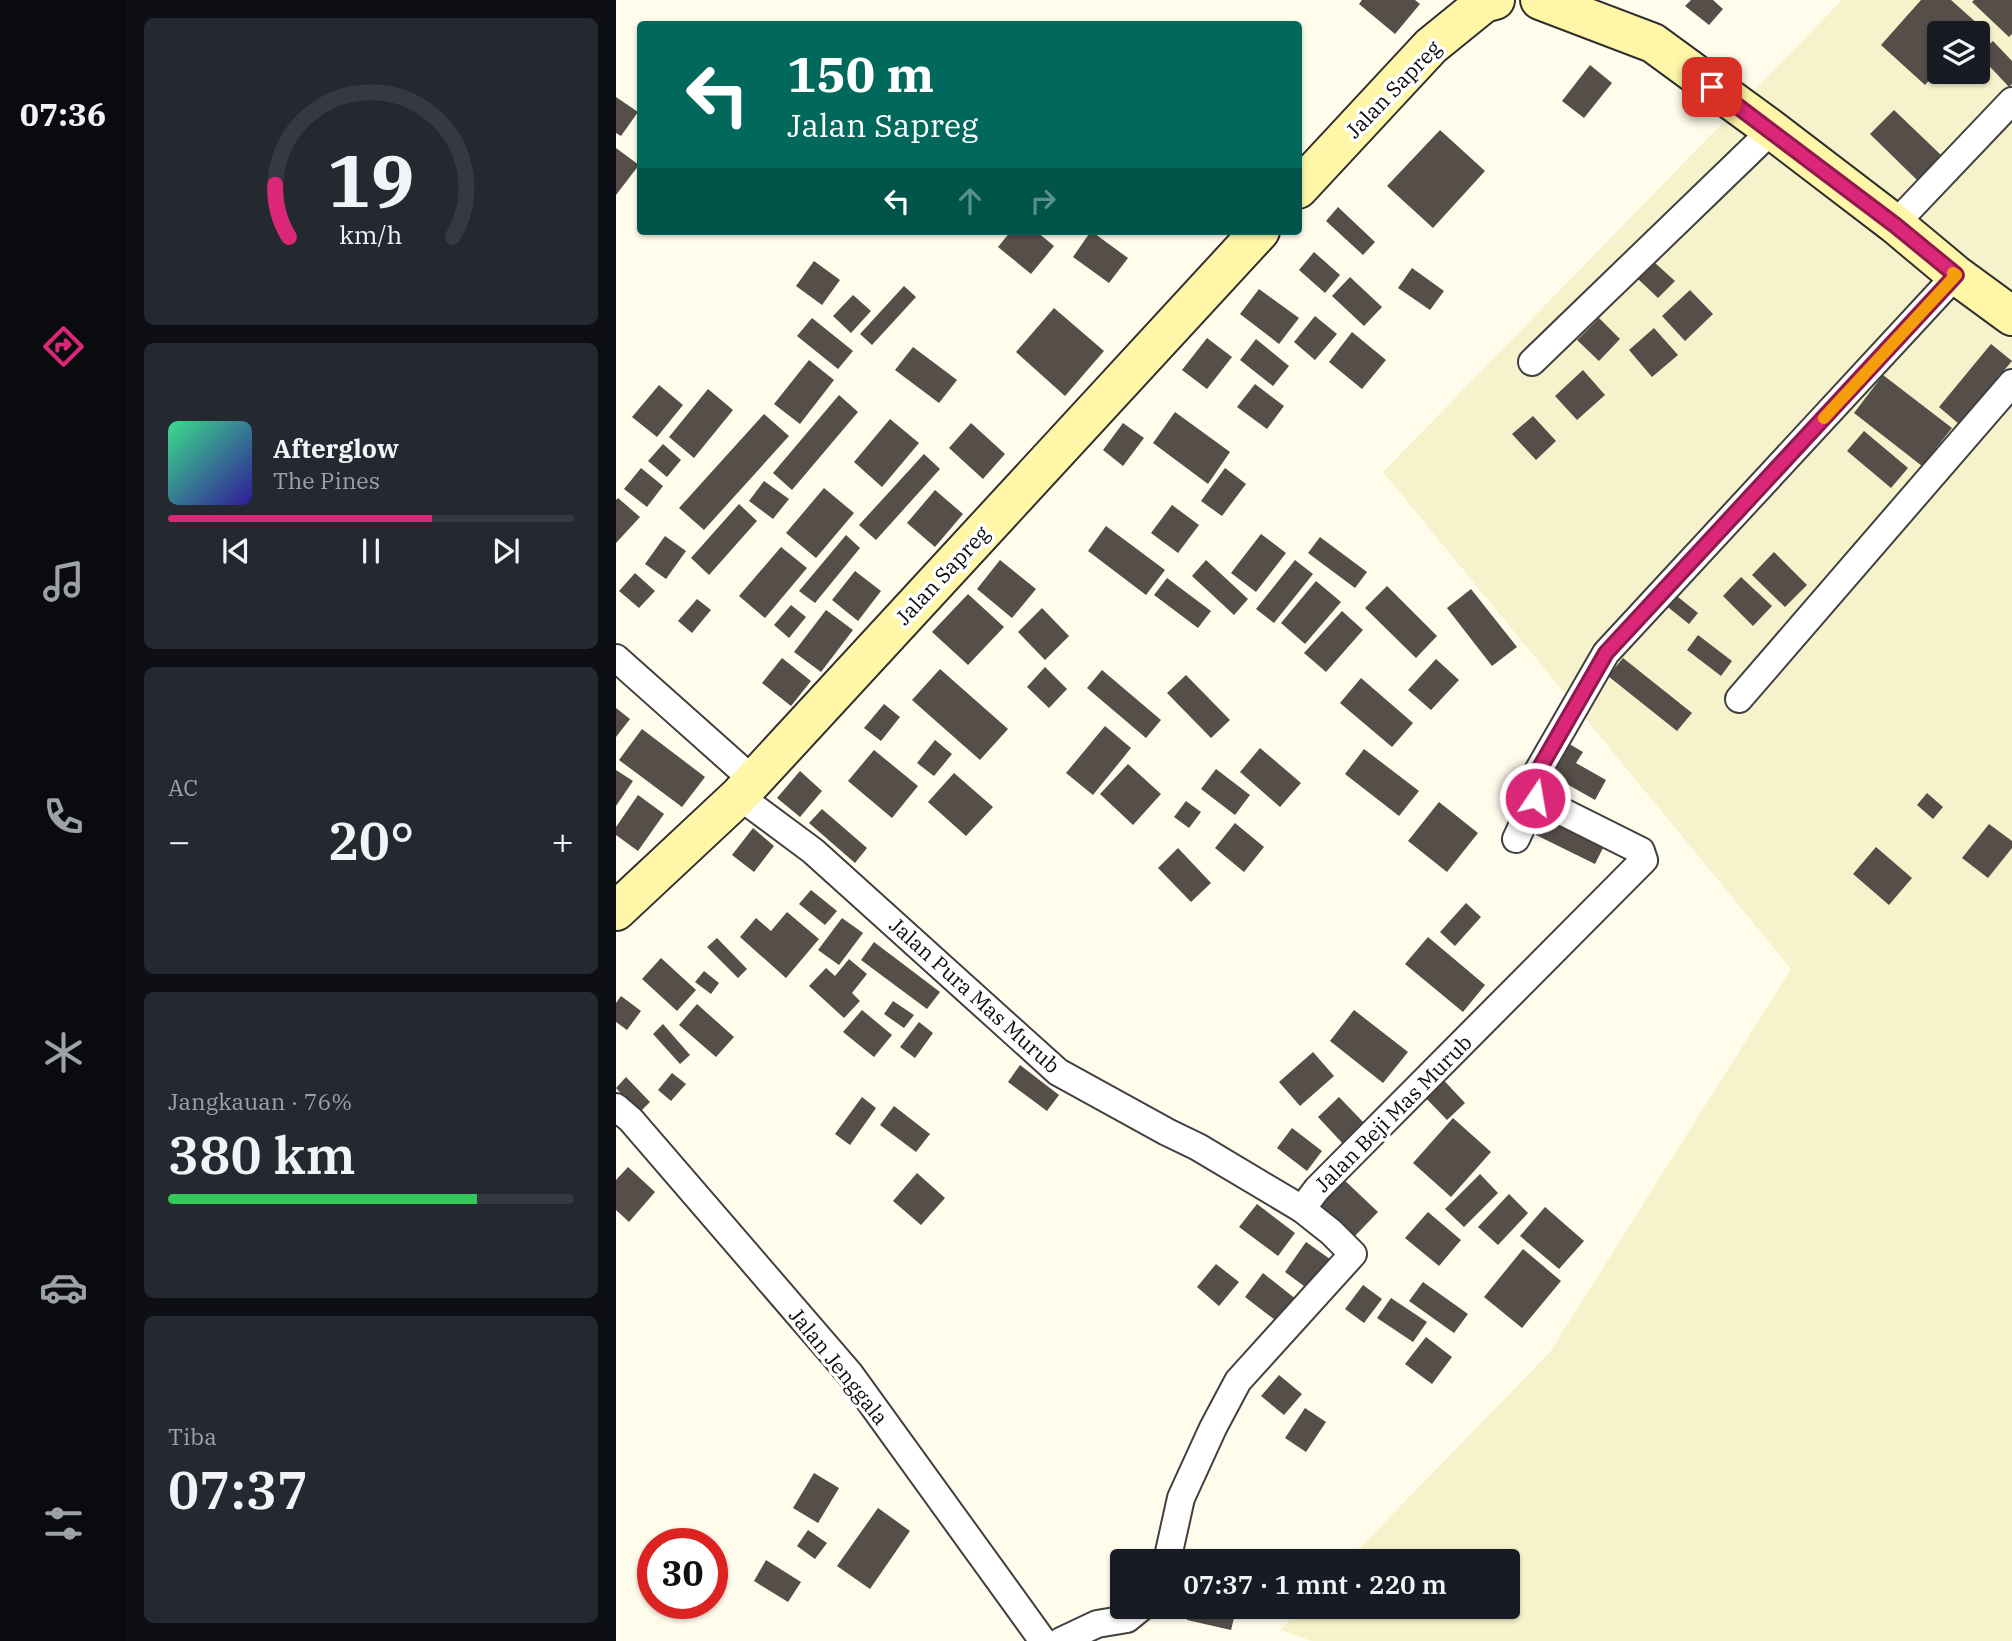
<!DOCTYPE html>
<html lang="id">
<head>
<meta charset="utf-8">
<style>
	:root { --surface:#171b24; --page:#242831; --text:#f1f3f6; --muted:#9ea1a6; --line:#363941; --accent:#db2777 }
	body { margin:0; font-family:"IBM Plex Serif",serif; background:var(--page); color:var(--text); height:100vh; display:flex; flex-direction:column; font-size:26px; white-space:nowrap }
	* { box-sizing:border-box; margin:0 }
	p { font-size:23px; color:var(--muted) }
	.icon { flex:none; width:38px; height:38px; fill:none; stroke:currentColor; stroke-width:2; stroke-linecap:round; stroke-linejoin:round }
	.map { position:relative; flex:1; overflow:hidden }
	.details { display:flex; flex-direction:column; gap:18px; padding:18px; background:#0d0f14; width:490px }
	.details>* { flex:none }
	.top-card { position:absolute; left:21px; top:21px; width:665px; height:214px; border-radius:7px; box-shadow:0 2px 5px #0004; background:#00695c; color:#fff; overflow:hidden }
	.controls { position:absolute; left:1311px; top:21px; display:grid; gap:14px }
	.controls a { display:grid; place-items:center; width:63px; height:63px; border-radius:7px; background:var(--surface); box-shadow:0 2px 5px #0004; font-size:35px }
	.speed { position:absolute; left:21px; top:1528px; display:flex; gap:14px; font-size:35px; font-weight:700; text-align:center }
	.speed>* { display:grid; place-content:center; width:91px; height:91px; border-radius:50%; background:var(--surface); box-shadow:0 2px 5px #0004; line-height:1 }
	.speed .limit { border:10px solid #d22; background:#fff; color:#111 }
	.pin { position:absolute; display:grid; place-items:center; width:60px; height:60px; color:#fff; margin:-30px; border-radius:14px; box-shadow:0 4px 10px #0006 }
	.me { position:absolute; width:77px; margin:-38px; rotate:12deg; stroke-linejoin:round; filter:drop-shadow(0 0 5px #0008) }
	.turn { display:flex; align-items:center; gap:24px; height:147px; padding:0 35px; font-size:32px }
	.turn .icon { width:91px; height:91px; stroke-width:2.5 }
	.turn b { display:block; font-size:49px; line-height:60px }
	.lanes { display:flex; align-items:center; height:66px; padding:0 35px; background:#0003; justify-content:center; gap:35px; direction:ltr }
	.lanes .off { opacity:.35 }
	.big { font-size:52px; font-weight:600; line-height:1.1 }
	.details .widget { flex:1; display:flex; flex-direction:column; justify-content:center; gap:10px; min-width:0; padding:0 24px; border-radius:10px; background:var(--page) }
	.details .dial { align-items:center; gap:0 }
	.dial svg { height:182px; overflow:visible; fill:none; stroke:var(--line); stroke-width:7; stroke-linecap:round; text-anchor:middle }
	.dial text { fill:var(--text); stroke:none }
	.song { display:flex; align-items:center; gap:21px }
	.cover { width:84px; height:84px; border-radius:10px; background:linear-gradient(135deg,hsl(150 70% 55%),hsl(250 70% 35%)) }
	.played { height:7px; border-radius:4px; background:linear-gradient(90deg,var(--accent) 65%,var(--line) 65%) }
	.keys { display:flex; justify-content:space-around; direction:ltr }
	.heat { display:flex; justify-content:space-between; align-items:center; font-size:38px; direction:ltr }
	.charge { height:10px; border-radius:5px; background:linear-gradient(90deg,#34c759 76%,var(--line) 0) }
	.trip { position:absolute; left:494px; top:1549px; width:410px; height:70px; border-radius:7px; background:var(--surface); box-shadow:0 2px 5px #0004; font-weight:600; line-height:70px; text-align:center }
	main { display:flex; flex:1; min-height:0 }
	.tab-bar { display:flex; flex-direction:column; width:126px; justify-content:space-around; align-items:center; background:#090b0e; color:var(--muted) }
	.tab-bar .icon { width:49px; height:49px }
	.tab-bar .active { color:var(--accent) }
	.tab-bar b { font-size:32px; color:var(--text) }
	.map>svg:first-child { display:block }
	.farmland { fill:#f6f3cc; fill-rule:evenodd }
	.building { fill:#564e49 }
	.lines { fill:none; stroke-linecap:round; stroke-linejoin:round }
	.minor-casing { stroke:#404040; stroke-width:30 }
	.secondary-casing { stroke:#2f2f2f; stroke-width:42 }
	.minor { stroke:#fff; stroke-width:26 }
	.secondary { stroke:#fff7a7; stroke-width:38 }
	.route-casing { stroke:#8e194d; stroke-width:18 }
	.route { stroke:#db2777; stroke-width:12 }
	.slow { stroke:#f59e0b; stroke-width:12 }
	.labels { text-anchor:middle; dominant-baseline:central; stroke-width:7; stroke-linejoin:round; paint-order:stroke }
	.street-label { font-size:21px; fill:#0d0d0d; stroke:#fff }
</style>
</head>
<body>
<main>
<nav class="tab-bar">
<b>07:36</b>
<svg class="icon active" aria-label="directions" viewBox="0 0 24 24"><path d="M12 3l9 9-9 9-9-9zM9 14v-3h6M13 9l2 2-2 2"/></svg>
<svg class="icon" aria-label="music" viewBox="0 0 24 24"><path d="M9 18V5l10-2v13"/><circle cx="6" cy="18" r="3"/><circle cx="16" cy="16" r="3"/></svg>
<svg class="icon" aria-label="phone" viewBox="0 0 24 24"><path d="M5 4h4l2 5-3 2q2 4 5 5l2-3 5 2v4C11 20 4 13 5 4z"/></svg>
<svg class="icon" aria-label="climate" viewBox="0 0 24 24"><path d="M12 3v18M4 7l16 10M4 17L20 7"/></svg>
<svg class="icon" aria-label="car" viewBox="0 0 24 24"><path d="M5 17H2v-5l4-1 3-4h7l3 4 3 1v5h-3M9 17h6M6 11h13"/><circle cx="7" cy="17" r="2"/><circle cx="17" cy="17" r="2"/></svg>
<svg class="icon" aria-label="filters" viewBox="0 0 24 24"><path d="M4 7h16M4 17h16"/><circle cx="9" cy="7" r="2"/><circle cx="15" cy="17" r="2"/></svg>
</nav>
<section class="details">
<div class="widget dial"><svg viewBox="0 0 100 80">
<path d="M14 69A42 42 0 1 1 86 69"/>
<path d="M14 69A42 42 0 0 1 8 46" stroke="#db2777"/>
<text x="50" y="56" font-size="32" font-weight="700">19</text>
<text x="50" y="72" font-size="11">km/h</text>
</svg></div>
<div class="widget">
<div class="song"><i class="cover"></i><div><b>Afterglow</b><p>The Pines</p></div></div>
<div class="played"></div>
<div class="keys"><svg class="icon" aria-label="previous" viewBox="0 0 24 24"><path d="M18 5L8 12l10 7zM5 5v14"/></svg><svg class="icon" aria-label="pause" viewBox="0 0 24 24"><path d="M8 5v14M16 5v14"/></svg><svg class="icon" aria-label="next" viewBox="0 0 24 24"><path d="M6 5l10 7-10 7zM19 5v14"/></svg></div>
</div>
<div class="widget"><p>AC</p>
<div class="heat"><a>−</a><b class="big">20°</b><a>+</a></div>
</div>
<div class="widget"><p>Jangkauan · 76%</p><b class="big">380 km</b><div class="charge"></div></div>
<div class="widget"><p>Tiba</p><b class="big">07:37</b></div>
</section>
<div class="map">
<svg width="1396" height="1641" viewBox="0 0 1396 1641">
	<rect width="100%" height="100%" fill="#fffcec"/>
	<!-- farmland -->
	<path class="farmland" d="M1226 0H1396V1641H696L664 1630 686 1607 891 1606V1561H731L934 1352 1175 969 767 472ZM1323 33H1362V72H1323Z"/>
	<!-- building -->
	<g class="building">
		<path d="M746 0H799L804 4 779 34 743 4Z"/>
		<path d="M1075 0H1097L1107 9 1093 25 1069 6Z"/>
		<path d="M1305 0H1335L1363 25 1356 33H1323V70L1309 85 1265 45Z"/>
		<path d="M1358 0H1396V34L1393 37 1356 2Z"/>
		<path d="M1377 41 1396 61V84L1393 87 1362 54Z"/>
		<path d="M974 65 996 83 968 118 946 101Z"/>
		<path d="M0 97 22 112 5 136 0 133Z"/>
		<path d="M1278 110 1326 156 1302 181 1254 134Z"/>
		<path d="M824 130 869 171 817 228 771 186Z"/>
		<path d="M0 148 23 165 0 195Z"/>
		<path d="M722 207 759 242 747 255 710 221Z"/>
		<path d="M395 231H420L438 246 415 274 382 247Z"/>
		<path d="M475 231 512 258 493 283 457 257Z"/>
		<path d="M698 252 724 275 709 293 683 270Z"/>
		<path d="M198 261 224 280 206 305 180 286Z"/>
		<path d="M1038 262 1059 281 1042 298 1022 279Z"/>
		<path d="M796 268 828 291 814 310 782 288Z"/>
		<path d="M734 277 766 307 748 326 716 296Z"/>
		<path d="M288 286 300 297 256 345 244 334Z"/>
		<path d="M643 289 683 318 663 344 624 314Z"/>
		<path d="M1074 290 1097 314 1069 341 1046 316Z"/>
		<path d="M237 295 255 311 235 333 217 316Z"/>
		<path d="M438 308 488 351 449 396 400 352Z"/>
		<path d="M699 316 721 334 699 360 678 342Z"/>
		<path d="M196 318 237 351 222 369 181 336Z"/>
		<path d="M983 318 1004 339 983 361 961 340Z"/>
		<path d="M1038 328 1062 355 1036 377 1013 350Z"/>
		<path d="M736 332 770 360 746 389 713 362Z"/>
		<path d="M591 338 616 357 591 389 566 370Z"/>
		<path d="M640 339 673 366 657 386 624 360Z"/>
		<path d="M1375 344 1396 361 1343 424 1323 407Z"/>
		<path d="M297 347 341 380 323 403 279 370Z"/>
		<path d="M193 360 218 380 184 424 158 404Z"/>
		<path d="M967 370 989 395 961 420 939 396Z"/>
		<path d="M1267 375 1336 428 1306 466 1238 413Z"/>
		<path d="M639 384 668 406 651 429 621 407Z"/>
		<path d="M43 385 67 405 41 437 16 417Z"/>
		<path d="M92 389 117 410 78 458 53 437Z"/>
		<path d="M223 395 242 412 176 490 157 473Z"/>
		<path d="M559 412 614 452 592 484 537 443Z"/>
		<path d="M148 414 173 436 88 530 63 508Z"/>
		<path d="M917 416 940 441 920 460 896 434Z"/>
		<path d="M274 419 303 443 266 487 238 462Z"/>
		<path d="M355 423 389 454 367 479 333 448Z"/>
		<path d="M507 423 528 438 507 466 487 450Z"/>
		<path d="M1248 431 1292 468 1275 488 1231 451Z"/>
		<path d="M47 444 65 460 51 477 32 461Z"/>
		<path d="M308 454 324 469 260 540 243 525Z"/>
		<path d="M25 468 47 486 31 507 8 489Z"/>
		<path d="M609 468 630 484 606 516 585 501Z"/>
		<path d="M148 481 173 499 157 519 133 501Z"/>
		<path d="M208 488 238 513 200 558 170 533Z"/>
		<path d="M319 490 347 514 319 547 291 523Z"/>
		<path d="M2 498 24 517 0 543V500Z"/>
		<path d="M123 504 141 521 93 575 75 558Z"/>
		<path d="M556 505 583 525 562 553 535 533Z"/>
		<path d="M490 526 549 570 530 595 472 551Z"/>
		<path d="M645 534 670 553 640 592 615 573Z"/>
		<path d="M230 535 244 548 199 603 183 591Z"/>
		<path d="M49 536 70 551 50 579 29 564Z"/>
		<path d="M704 537 751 572 739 588 692 553Z"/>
		<path d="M165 547 191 568 149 618 123 596Z"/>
		<path d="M1158 552 1191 585 1169 607 1136 575Z"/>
		<path d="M384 560 420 589 396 618 361 589Z"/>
		<path d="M590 560 632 599 618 615 576 576Z"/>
		<path d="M679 560 697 574 658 623 640 609Z"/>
		<path d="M239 571 265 591 242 621 216 600Z"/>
		<path d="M19 573 39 591 23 608 3 591Z"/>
		<path d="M1125 577 1156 606 1137 626 1107 596Z"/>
		<path d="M551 578 595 611 582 628 538 595Z"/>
		<path d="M700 581 725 602 689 644 665 623Z"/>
		<path d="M771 586 821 636 800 658 749 608Z"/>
		<path d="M855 589 901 647 876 666 831 608Z"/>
		<path d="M1057 593 1082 613 1073 624 1048 604Z"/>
		<path d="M352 594 388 627 352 665 316 632Z"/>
		<path d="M81 599 95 610 76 633 62 621Z"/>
		<path d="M175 605 190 617 173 638 158 625Z"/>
		<path d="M426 608 453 636 429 660 402 632Z"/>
		<path d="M210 610 237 630 205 672 178 652Z"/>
		<path d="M726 611 747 630 710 672 688 653Z"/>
		<path d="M1082 635 1116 661 1105 676 1071 650Z"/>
		<path d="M166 658 195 681 175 706 146 683Z"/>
		<path d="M1007 658 1076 713 1061 731 992 676Z"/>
		<path d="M820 659 843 680 815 710 792 690Z"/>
		<path d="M429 667 451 689 433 708 411 687Z"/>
		<path d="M324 669 392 729 364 760 296 700Z"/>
		<path d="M486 670 545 720 530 738 471 688Z"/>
		<path d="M570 675 614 720 595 738 551 693Z"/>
		<path d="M745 678 797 723 776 747 724 703Z"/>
		<path d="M268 704 284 717 265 741 248 728Z"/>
		<path d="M0 708 14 719 0 737Z"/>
		<path d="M489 726 515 748 477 795 450 773Z"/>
		<path d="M26 729 89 777 66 807 3 760Z"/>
		<path d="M945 739 967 752 960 763 990 780 979 800 949 783 947 786 925 774Z"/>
		<path d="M319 740 336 754 318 776 301 763Z"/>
		<path d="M644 748 685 783 664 807 624 772Z"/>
		<path d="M748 749 803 791 783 816 729 774Z"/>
		<path d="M258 750 302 786 276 818 232 781Z"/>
		<path d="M512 764 545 794 517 825 484 794Z"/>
		<path d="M600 769 634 795 619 815 585 789Z"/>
		<path d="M0 770 17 781 0 806Z"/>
		<path d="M184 771 206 791 184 817 161 798Z"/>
		<path d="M338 773 377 807 350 836 312 802Z"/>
		<path d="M1311 793 1327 807 1317 819 1301 805Z"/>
		<path d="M22 795 48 814 22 851 0 835V827Z"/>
		<path d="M570 801 585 812 573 828 558 817Z"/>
		<path d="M823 802 862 833 831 872 792 841Z"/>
		<path d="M206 809 251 848 239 863 193 823Z"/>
		<path d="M931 813 990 842 979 864 920 835Z"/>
		<path d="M619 823 648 847 628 872 599 848Z"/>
		<path d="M1373 824 1396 841V848L1372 878 1346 858Z"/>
		<path d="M137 828 158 846 138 872 116 855Z"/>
		<path d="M1260 847 1296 878 1273 905 1237 874Z"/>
		<path d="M562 848 595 883 575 902 542 868Z"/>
		<path d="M195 890 221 911 209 925 183 904Z"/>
		<path d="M850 903 865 917 839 946 824 932Z"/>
		<path d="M171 912 203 939 170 978 124 937 140 918 155 931Z"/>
		<path d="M226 918 247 933 223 965 202 950Z"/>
		<path d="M812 937 869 985 847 1012 789 964Z"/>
		<path d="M101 938 131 969 122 978 91 947Z"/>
		<path d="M258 942 324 992 311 1009 245 960Z"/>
		<path d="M45 958 80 990 61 1011 26 979Z"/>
		<path d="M233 959 251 974 236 993 244 1001 228 1018 193 986 210 968 219 976Z"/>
		<path d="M88 971 103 983 95 994 79 982Z"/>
		<path d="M5 996 25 1011 11 1030 0 1022V1003Z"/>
		<path d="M277 1001 298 1015 288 1028 268 1014Z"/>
		<path d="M81 1004 118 1037 100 1057 63 1025Z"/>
		<path d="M246 1010 276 1035 258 1057 227 1032Z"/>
		<path d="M738 1010 792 1052 767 1083 714 1041Z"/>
		<path d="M303 1022 317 1033 299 1058 284 1047Z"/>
		<path d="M47 1024 74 1055 64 1064 37 1034Z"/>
		<path d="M697 1052 718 1076 684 1106 663 1082Z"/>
		<path d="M404 1065 443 1095 431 1111 392 1082Z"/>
		<path d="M56 1073 70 1084 55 1101 42 1090Z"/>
		<path d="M822 1074 849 1103 831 1120 804 1092Z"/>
		<path d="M10 1077 34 1102 23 1113 0 1088Z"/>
		<path d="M246 1097 260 1108 234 1145 219 1134Z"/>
		<path d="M723 1097 750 1125 729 1146 702 1117Z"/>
		<path d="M278 1106 314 1134 300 1152 264 1125Z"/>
		<path d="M837 1118 875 1152 835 1197 797 1163Z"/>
		<path d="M676 1128 706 1151 691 1171 661 1148Z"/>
		<path d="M12 1167 39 1192 13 1222 0 1210V1180Z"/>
		<path d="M301 1173 329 1198 305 1225 277 1201Z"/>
		<path d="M864 1174 882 1193 848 1227 829 1209Z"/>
		<path d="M723 1175 762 1212 737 1238 698 1201Z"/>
		<path d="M893 1194 912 1213 882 1245 862 1227Z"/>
		<path d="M641 1204 679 1233 662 1256 623 1227Z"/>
		<path d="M929 1207 968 1241 943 1269 904 1236Z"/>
		<path d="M812 1212 845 1240 823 1266 789 1238Z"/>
		<path d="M690 1242 714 1259 692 1289 669 1272Z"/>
		<path d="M907 1249 945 1281 906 1328 868 1297Z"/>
		<path d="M600 1264 623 1282 603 1306 581 1287Z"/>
		<path d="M647 1273 681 1300 663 1323 629 1297Z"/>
		<path d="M807 1282 852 1314 838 1333 793 1301Z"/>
		<path d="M747 1285 766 1299 748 1323 729 1309Z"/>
		<path d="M775 1298 811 1322 797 1342 761 1318Z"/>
		<path d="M810 1337 836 1357 816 1384 789 1364Z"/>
		<path d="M663 1375 686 1394 668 1415 645 1396Z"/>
		<path d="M689 1408 710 1422 690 1452 669 1438Z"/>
		<path d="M198 1473 223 1488 202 1523 177 1508Z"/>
		<path d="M262 1508 294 1531 254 1589 221 1566Z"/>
		<path d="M192 1530 211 1543 199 1559 181 1546Z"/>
		<path d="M150 1560 185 1582 172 1602 138 1581Z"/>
		<path d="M574 1606H621L615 1630 571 1620Z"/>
	</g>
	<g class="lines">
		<defs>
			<g id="minor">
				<path d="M1279 224 1396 101"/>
				<path d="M916 362 1156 130"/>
				<path d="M0 658 137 780"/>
				<path d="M1123 699 1396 383"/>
				<path d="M123 796 197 851 442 1072 551 1132 582 1147 686 1209"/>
				<path d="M900 839 919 798 918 778 990 653 1340 275"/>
				<path d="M0 1107 15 1120 234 1374 427 1641"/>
				<path d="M551 1561 565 1498 597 1428 622 1381 737 1254 715 1232 686 1209 701 1189 1028 860 1025 851 919 798"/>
				<path d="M445 1641 481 1624 511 1619 527 1606"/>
			</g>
			<g id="secondary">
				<path d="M924 0 1037 43 1156 130 1279 224 1340 275 1396 316"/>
				<path d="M682 189 815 46 868 3 879 0"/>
				<path d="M0 911 123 796 644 231"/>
			</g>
		</defs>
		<!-- minor casing -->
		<use href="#minor" class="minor-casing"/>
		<!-- secondary casing -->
		<use href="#secondary" class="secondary-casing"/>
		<!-- minor -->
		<use href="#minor" class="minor"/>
		<!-- secondary -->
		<use href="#secondary" class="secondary"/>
	</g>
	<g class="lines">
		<defs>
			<path id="route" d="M919 798 918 778 990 653 1340 275 1279 225 1096 87"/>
		</defs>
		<!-- route casing -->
		<use href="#route" class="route-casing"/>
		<!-- route -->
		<use href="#route" class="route"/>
		<!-- slow -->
		<path class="slow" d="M1208 418 1340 275 1337 273"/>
	</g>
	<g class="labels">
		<!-- street labels -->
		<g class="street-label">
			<text transform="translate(777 89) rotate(-46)">Jalan Sapreg</text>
			<text transform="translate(326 575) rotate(-47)">Jalan Sapreg</text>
			<text transform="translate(359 995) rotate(42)">Jalan Pura Mas Murub</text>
			<text transform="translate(777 1113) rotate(-45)">Jalan Beji Mas Murub</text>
			<text transform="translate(223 1366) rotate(51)">Jalan Jenggala</text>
		</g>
	</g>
</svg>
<div class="controls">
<a><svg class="icon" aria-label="layers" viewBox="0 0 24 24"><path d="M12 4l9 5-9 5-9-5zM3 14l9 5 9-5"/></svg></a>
</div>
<div class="speed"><div class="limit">30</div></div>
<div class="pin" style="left:1096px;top:87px;background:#d93025"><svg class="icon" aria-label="arrive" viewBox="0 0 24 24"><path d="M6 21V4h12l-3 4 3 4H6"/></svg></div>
<svg class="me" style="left:919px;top:798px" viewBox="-20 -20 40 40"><circle r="17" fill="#db2777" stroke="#fff" stroke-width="3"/><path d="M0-11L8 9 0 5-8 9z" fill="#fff"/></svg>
<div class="trip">07:37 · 1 mnt · 220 m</div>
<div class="top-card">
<div class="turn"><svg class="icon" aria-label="left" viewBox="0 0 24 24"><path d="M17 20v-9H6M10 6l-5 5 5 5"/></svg><div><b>150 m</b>Jalan Sapreg</div></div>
<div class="lanes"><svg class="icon" aria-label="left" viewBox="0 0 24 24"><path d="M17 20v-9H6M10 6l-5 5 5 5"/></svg><svg class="icon off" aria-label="ahead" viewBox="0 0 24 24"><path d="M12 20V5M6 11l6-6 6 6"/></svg><svg class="icon off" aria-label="right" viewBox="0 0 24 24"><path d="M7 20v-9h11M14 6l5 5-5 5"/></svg></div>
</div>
</div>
</main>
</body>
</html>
